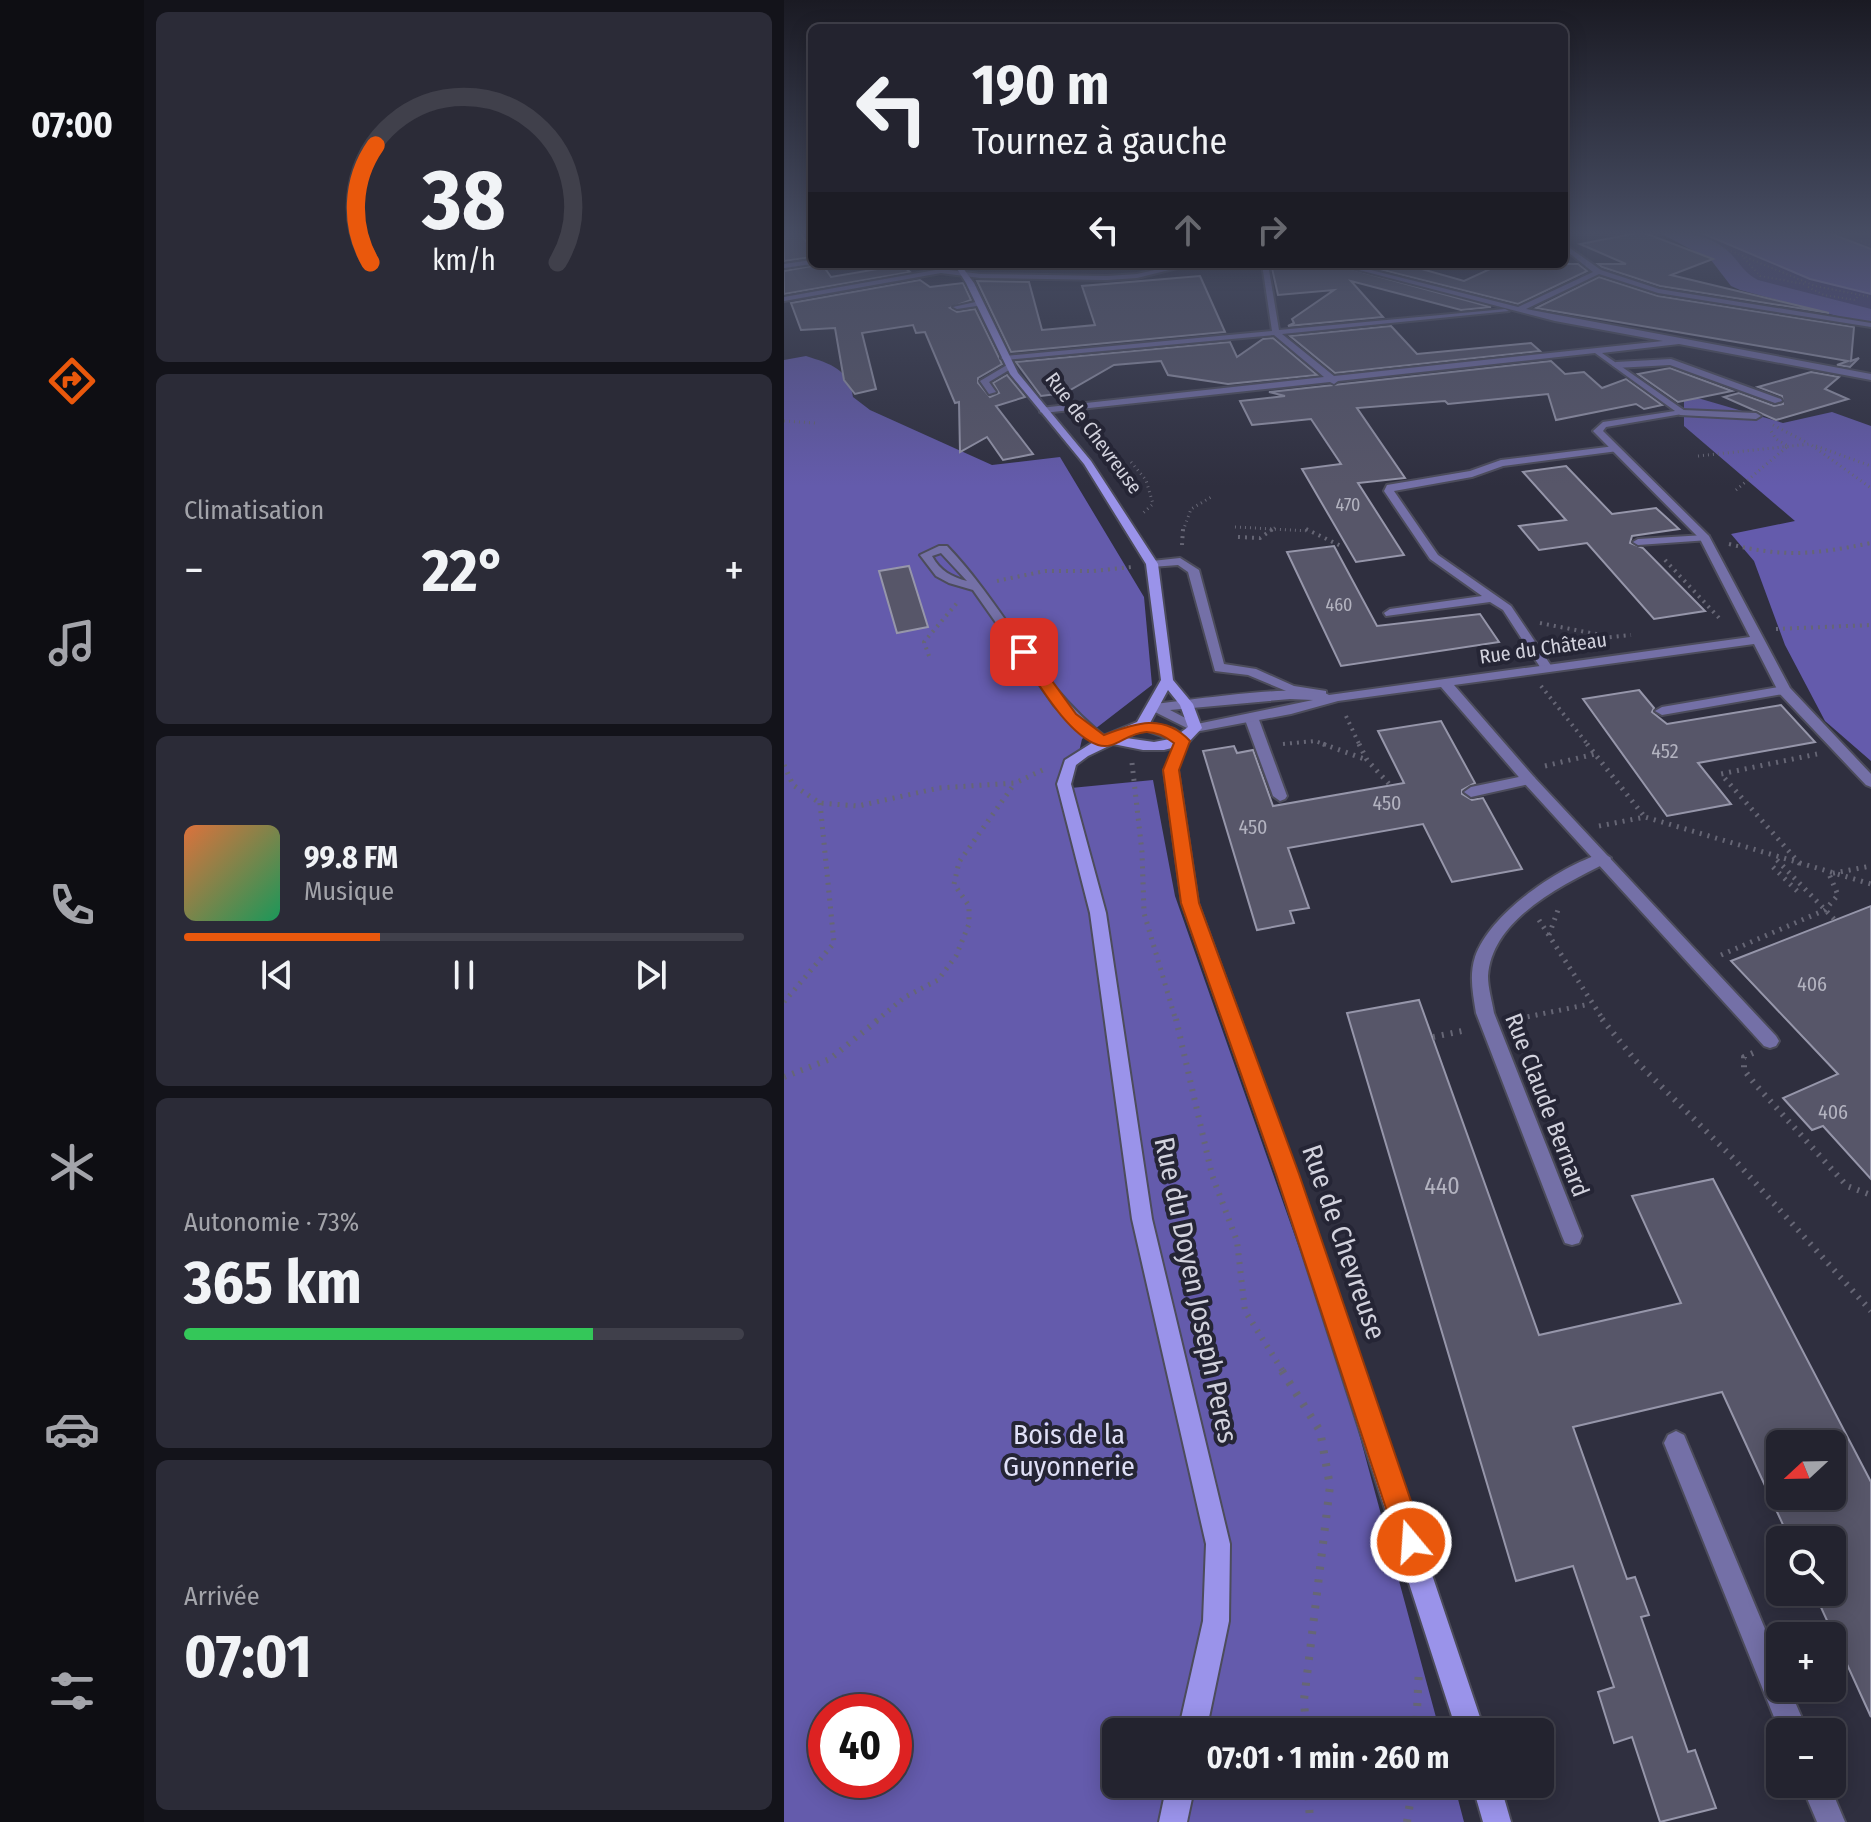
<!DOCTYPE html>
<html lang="fr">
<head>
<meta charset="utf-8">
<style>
	:root { --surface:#23232f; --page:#2b2b37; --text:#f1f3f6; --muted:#a3a4aa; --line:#40404b; --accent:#ea580c }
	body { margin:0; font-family:"Fira Sans Condensed",sans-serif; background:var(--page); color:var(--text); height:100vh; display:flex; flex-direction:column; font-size:30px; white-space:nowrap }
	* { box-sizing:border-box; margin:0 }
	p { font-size:26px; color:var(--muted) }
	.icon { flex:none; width:44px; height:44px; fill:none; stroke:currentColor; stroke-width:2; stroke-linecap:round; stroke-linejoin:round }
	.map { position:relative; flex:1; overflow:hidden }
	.details { display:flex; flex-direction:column; gap:12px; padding:12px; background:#13131a; width:640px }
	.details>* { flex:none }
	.hud { position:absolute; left:24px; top:24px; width:760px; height:244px; border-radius:12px; box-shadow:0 4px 20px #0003,0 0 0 2px var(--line); background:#23232f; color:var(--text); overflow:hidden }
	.needle { width:52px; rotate:248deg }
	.tools { position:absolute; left:982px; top:1430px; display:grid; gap:16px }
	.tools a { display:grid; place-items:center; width:80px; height:80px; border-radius:12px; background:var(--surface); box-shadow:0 4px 20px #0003,0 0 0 2px var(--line); font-size:40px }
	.speed { position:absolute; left:24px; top:1694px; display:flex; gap:16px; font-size:40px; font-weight:700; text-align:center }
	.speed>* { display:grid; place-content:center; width:104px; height:104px; border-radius:50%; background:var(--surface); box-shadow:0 4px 20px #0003,0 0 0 2px var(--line); line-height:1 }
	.speed .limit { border:12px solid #d22; background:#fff; color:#111 }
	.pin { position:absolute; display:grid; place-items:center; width:68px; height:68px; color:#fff; margin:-34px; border-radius:16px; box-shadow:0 4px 12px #0006 }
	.me { position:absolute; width:88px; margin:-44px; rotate:342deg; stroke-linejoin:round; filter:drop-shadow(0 0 6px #0008) }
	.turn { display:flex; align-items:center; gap:28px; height:168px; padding:0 32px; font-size:36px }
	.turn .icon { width:104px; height:104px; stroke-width:2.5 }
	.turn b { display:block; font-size:56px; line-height:68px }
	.lanes { display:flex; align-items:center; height:76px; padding:0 32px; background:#0003; justify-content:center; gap:40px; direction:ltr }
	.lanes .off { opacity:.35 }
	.big { font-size:60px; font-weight:700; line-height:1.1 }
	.details .widget { flex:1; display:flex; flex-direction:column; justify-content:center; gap:12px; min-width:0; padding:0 28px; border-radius:12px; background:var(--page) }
	.details .dial { align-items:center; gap:0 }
	.dial svg { height:208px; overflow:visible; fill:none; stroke:var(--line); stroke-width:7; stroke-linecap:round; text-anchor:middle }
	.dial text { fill:var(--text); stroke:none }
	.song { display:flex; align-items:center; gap:24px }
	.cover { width:96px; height:96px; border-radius:12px; background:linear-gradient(135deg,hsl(20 70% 55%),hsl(150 70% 35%)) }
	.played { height:8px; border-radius:4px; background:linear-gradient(90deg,var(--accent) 35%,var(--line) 35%) }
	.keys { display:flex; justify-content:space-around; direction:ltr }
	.heat { display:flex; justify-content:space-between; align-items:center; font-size:44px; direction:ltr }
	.charge { height:12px; border-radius:6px; background:linear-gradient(90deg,#34c759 73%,var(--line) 0) }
	.trip { position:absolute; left:318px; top:1718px; width:452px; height:80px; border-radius:12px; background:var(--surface); box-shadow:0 4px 20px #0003,0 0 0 2px var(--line); font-weight:700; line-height:80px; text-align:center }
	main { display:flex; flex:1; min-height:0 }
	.tab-bar { display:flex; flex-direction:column; width:144px; justify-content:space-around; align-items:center; background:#0e0e13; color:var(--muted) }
	.tab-bar .icon { width:56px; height:56px }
	.tab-bar .current { color:var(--accent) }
	.tab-bar b { font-size:36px; color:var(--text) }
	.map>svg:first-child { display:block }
	.green { fill:#4a4380 }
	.forest { fill:#645bac; fill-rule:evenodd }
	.water { fill:#6a61b3; stroke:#8983c0; stroke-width:2 }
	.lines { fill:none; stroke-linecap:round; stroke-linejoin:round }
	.river { fill:#6a61b3; fill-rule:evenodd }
	.building { fill:#575669; stroke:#9696aa; stroke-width:2; fill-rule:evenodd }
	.lane-casing { stroke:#4c4c5b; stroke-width:4 }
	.street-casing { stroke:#4c4c5b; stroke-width:4 }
	.secondary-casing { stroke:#4c4c5b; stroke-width:4 }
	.path-far5 { stroke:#666675; stroke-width:2; stroke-dasharray:1 3; stroke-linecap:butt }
	.path-far4 { stroke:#666675; stroke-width:3; stroke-dasharray:1 4; stroke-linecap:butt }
	.path-far3 { stroke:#666675; stroke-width:4; stroke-dasharray:2 5; stroke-linecap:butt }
	.path-far2 { stroke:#666675; stroke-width:5; stroke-dasharray:2 6; stroke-linecap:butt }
	.path-far1 { stroke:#666675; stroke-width:6; stroke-dasharray:2 7; stroke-linecap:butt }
	.path { stroke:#666675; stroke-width:8; stroke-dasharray:3 10; stroke-linecap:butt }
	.lane { fill:#7470a7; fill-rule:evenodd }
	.street { fill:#7470a7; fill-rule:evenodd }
	.secondary { fill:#9a93ea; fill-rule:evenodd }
	.route { fill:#ea580c; stroke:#983908; stroke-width:2 }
	.labels { text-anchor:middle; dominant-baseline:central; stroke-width:8; stroke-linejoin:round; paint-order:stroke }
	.far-number-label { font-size:18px; fill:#b3b3c0 }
	.far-street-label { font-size:20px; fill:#d2d2dd; stroke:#252535 }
	.number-label { font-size:20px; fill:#b3b3c0 }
	.street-label { font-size:24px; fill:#d2d2dd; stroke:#252535 }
	.near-number-label { font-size:24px; fill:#b3b3c0 }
	.near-street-label { font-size:28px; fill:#d2d2dd; stroke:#252535 }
	.near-park-label { font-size:28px; fill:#e0e0f7; stroke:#252535 }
</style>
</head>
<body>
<main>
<nav class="tab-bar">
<b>07:00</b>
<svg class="icon current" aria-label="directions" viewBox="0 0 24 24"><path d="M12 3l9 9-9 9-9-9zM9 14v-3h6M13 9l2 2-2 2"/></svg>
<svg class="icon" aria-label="music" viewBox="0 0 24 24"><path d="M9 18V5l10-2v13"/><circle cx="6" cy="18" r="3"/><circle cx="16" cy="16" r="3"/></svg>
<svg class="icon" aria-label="phone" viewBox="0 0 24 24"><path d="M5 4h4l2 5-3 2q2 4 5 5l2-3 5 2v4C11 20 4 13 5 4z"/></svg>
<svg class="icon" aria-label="climate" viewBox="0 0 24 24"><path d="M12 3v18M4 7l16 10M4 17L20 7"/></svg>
<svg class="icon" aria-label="car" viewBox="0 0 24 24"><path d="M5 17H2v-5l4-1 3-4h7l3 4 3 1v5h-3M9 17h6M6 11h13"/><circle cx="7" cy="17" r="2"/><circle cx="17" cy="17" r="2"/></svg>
<svg class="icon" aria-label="filters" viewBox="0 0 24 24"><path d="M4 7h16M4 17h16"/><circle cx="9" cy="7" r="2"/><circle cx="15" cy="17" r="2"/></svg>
</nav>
<section class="details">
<div class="widget dial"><svg viewBox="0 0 100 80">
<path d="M14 69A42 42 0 1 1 86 69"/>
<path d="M14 69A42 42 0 0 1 16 24" stroke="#ea580c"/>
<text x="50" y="56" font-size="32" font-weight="700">38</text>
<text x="50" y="72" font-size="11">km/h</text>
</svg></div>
<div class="widget"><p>Climatisation</p>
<div class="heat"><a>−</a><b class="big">22°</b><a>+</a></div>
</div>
<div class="widget">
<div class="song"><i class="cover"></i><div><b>99.8 FM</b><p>Musique</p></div></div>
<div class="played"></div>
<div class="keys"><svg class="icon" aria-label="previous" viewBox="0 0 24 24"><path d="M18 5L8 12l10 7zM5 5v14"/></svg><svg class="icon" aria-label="pause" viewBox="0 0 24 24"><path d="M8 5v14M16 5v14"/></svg><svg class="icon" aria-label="next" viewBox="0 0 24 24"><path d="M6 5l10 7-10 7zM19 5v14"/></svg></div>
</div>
<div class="widget"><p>Autonomie · 73%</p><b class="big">365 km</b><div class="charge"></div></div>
<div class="widget"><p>Arrivée</p><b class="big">07:01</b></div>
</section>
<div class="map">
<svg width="1087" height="1822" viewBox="0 0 1087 1822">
	<rect width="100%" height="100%" fill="#2f2f3f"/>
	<!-- green -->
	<path class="green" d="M883 231H1087V319L965 285C956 278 951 269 943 261 927 247 903 240 883 231Z"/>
	<!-- forest -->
	<g class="forest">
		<path d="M22 356C47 364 65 369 69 397L86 410 208 465 276 457 360 597 368 685 298 739 287 788 369 780 391 896 557 1367 656 1732H332V1784H670L680 1822H0V360ZM42 1712H110V1780H42Z"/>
		<path d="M900 394 999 423 1048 412 1087 426V761L1041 721 1001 645 970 561 947 534 1011 521 900 426Z"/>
	</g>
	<!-- water -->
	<path class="water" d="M913 231H1040L1087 249V294L1026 279Z"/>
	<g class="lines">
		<!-- river -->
		<path class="river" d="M872 231C896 231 927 234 946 253 956 263 961 274 974 280L1087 309V325L956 290 947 286 927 260Z"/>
	</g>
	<!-- building -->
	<g class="building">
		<path d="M0 231H15L28 250V257L0 261Z"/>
		<path d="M858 232 929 259 887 275 1045 313 876 286 818 267 814 264H842L796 244Z"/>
		<path d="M38 264 47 277 117 265 126 272 0 294V271Z"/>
		<path d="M487 264H549L707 307 677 310 567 281 599 317 504 326 510 323 508 319 550 290 494 295Z"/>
		<path d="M575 264H620L680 281 717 264H794L803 271 734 304Z"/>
		<path d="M416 276 441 332 227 352 193 281 245 282 258 330 311 325 298 286Z"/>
		<path d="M815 277 874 296 1070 327 1067 361 1075 358 1066 367 1053 365 1064 361 752 308Z"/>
		<path d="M136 280 146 287 179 283 187 300 166 308 173 312 191 309 218 364 194 378V383L206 397 215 393 209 383 223 375 241 397 212 406 249 454 219 460 203 437 176 452 175 402 171 403 141 332 132 333 129 325 78 333 92 389 71 394 60 380 51 328 17 330 7 303Z"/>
		<path d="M607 326 633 354 747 343 756 351 551 373 506 336Z"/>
		<path d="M489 338 533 375 444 384 384 375 377 361 330 365 281 393 257 396 232 362 446 342 453 357 479 339Z"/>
		<path d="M767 361 781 374 800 372 818 388 842 379 878 405 860 409 852 404 772 420 764 394 664 404 661 401 573 408 621 478 574 483 620 555 572 562 518 469 557 464 527 419 468 425 456 401 501 396 485 392Z"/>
		<path d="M886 368 948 391 894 402 854 374Z"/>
		<path d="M1027 372 1055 377 1041 389 1064 399 992 420 940 397 955 393 990 406 999 404 998 396 974 387Z"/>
		<path d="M782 466 828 514 872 508 895 529 848 536 846 543 859 548 921 611 870 619 803 543 755 550 735 526 782 520 739 472Z"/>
		<path d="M550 546 593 626 696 614 715 642 557 666 503 552Z"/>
		<path d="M125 566 144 627 113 633 95 571Z"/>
		<path d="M855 690 870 708 868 712 883 724 997 705 1031 742 914 763 947 804 883 816 799 699Z"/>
		<path d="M657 721 691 783 678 790V794L688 800 699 798 738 869 668 882 639 824 504 848 525 908 506 911 510 923 473 930 419 751 450 746 453 753 469 750 489 806 620 783 594 731Z"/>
		<path d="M1087 906V1179L1039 1126 1028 1130 999 1098 1054 1074 947 961Z"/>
		<path d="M635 1000 755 1335 897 1303 848 1196 929 1179 1087 1482V1717L1030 1592H1048V1540H1006L938 1392 789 1427 843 1579 851 1577 865 1615 857 1617 904 1752 911 1750 932 1808 876 1822 848 1737 830 1743 814 1692 830 1687 789 1566 732 1581 563 1013ZM996 1444H1048V1496H996Z"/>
	</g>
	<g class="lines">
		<defs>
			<g id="lane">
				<path d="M196 301 199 305 173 309 169 307Z"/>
				<path d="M887 359 997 399 998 401 991 403 886 365 832 368 828 365 832 362Z"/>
				<path d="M223 365 230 367 205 382 212 392 205 394 196 381Z"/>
				<path d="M899 410 972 413 977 416 972 419 896 415 894 413Z"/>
				<path d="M831 446 836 449 834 451 719 466 688 477 610 491 654 555 727 606 768 667 766 670H758L719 610 706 602 602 616 600 613 606 609 698 596 646 559 600 491 603 485 686 471 717 460Z"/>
				<path d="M921 535 925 536V540L854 545 849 542 854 539Z"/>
				<path d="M155 546H163C221 606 255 687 323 738V744H313L291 727 270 705 189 590 165 583 152 576 136 555ZM157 553 183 581C168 577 156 571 148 556Z"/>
				<path d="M396 558 415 570 440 664 472 669 510 686 542 691V697L507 693 464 675 431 671 404 572 394 565 368 567 362 564 368 561Z"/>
				<path d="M1000 686 1006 690 1005 693 878 715 871 711 878 707Z"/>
				<path d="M467 713 474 717 503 796 501 799 496 801 489 796 460 717Z"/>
				<path d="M745 775 750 777 752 780 750 783 687 797 680 792 687 787Z"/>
				<path d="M819 853 827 858 824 862C779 885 708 918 704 976 704 988 708 1001 710 1013L798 1236 795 1243 788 1245 781 1243 778 1236 692 1013C689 994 685 976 691 957 706 913 776 866 819 853Z"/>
				<path d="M892 1431 900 1435 996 1665V1688H1005L1024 1732H996L880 1443 884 1435Z"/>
				<path d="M1017 1784H1045L1061 1822H1033Z"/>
			</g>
			<g id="street">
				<path d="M780 244 817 270 875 289 1087 323V327L874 293 815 274 742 309 1087 374V380L895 344 818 353 904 413 822 427 819 431 925 536 1006 688 1087 774V787L1082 785 995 693 970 644 670 685 750 777 992 1036 995 1041 992 1046 986 1048 980 1046 740 783 657 687 554 701 507 714 411 732 363 708 370 704C403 701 522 682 545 695L966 637 916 539 809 431 819 422 891 411 811 353 554 381 550 384 546 382 259 413 256 412V408L540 377 490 335 221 360 217 358 221 356 488 331 478 264H484L495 330 721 309 725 311 498 334 550 376 879 341 771 321 552 264H563L734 307 809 272 780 249ZM506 699 529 700 413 724 386 710Z"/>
				<path d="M28 260V264L0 268V264Z"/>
				<path d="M397 264H409L353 278 323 280 196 278 157 273 0 301V297L157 269 196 274 323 276 353 274Z"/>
			</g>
			<g id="secondary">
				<path d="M170 264H176L190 283 234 373 307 461 374 564 389 680 409 704 418 728 403 744 380 750H359L329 744 304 756 292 765 287 784 322 913 368 1219 446 1544 445 1621 422 1732H394L419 1621 422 1544 348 1219 306 913 273 784 281 760 319 736 353 722 377 680 362 564 300 464 226 374 182 283ZM384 690 396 705 404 727 396 733 390 729 366 723ZM359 729 386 739 370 742 342 738Z"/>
				<path d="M387 766 394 770 414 903 513 1174 701 1732H673L493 1174 398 903 380 770Z"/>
				<path d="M383 1784H411L403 1822H375Z"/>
				<path d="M688 1784H716L727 1822H699Z"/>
			</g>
		</defs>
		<!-- lane casing -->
		<use href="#lane" class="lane-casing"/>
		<!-- street casing -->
		<use href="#street" class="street-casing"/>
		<!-- secondary casing -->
		<use href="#secondary" class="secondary-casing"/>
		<!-- path-far5 -->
		<g class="path-far5">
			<path d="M899 231 1031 286 1087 297"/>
			<path d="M1051 231 1087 245"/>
			<path d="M960 258 976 276 1020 284"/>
			<path d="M1024 287 1040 295 1071 300 1074 296"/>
		</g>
		<!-- path-far4 -->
		<g class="path-far4">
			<path d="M0 421 31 423"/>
			<path d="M989 425 1022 442"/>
			<path d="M1032 446 1087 466"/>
			<path d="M914 456 1026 444 1087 488"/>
			<path d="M347 462 362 480 369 504 358 514"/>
			<path d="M952 490 1004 446 992 439 985 428"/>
			<path d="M451 527 526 531"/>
			<path d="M399 531 407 509 429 496"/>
			<path d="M486 531 492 527"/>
		</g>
		<!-- path-far3 -->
		<g class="path-far3">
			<path d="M522 529 557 546"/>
			<path d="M454 537 476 538 489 529"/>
			<path d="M945 544C1001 558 1032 554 1087 543"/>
			<path d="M398 545 399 529"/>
			<path d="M881 560 937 620"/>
			<path d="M310 571 348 567"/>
			<path d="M213 581 261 571H310"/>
			<path d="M756 623 817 635"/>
			<path d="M992 629 1087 625"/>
			<path d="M770 643 847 635"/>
			<path d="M145 656 140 642 173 603"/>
			<path d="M757 686 805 746"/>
			<path d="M562 716 576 746"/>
			<path d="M499 744 531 741 545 746"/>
		</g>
		<!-- path-far2 -->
		<g class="path-far2">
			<path d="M539 744 583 760"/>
			<path d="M575 744 583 760 606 785"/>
			<path d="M803 744 860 816"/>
			<path d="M348 763 358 852 360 913 392 1021"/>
			<path d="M0 765 9 785 36 803 74 806 155 788 231 783 263 768"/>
			<path d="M761 766 811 754"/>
			<path d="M815 826 861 817 1087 884"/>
			<path d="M993 860 1051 920"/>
			<path d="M1016 864 937 774 1033 754"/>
			<path d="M989 867 1015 893"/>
			<path d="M755 920 820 1021"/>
			<path d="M765 935 775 907"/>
			<path d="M937 955 1041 910 1054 895 1045 874 1087 866"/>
			<path d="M0 1002 50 943 36 803"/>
			<path d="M728 1020 806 1004"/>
			<path d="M92 1021 121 997 154 980 172 956 185 924V906L170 884 175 862 231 783"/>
		</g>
		<!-- path-far1 -->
		<g class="path-far1">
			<path d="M392 1019 428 1175 453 1241 461 1311 500 1373"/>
			<path d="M818 1019 851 1060 949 1158 1087 1311"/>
			<path d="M728 1020 733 1019"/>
			<path d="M649 1037 683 1030"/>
			<path d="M969 1053 960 1057V1070L971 1084 1063 1186 1087 1195"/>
			<path d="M0 1077 46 1059 95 1019"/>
		</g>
		<!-- path -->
		<g class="path">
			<path d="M498 1371 536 1431 546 1486 520 1700 522 1732"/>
			<path d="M632 1732 635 1668"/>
			<path d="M524 1784 526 1822"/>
			<path d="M623 1822 629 1784"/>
		</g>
		<!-- lane -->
		<use href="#lane" class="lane"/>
		<!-- street -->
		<use href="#street" class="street"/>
		<!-- secondary -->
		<use href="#secondary" class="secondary"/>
	</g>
	<!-- sky -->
	<linearGradient id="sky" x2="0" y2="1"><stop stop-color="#1a1a23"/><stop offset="0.48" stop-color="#474d63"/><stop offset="1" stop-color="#474d63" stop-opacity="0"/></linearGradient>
	<rect width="1087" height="486" fill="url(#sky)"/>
	<!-- route -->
	<path class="route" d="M235 649H245L292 714 320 735C351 723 380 713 406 741L395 770 415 903 515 1174 641 1542 637 1552 627 1556 617 1552 613 1542 492 1174 397 903 379 770 390 743C351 714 338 753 314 745 282 734 252 679 233 652Z"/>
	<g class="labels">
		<!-- far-number labels -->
		<g class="far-number-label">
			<text x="564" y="505">470</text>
			<text x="555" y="605">460</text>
		</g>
		<!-- far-street labels -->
		<g class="far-street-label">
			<text transform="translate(310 433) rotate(53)">Rue de Chevreuse</text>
			<text transform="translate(759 648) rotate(-8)">Rue du Château</text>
		</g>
		<!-- number labels -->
		<g class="number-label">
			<text x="881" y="751">452</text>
			<text x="603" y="803">450</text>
			<text x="469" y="827">450</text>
			<text x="1028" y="984">406</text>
			<text x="1049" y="1112">406</text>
		</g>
		<!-- street labels -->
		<g class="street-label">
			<text transform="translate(763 1105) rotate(69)">Rue Claude Bernard</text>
		</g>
		<!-- near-number labels -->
		<g class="near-number-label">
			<text x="658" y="1186">440</text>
		</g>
		<!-- near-street labels -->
		<g class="near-street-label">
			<text transform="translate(560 1242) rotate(71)">Rue de Chevreuse</text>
			<text transform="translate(412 1290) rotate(78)">Rue du Doyen Joseph Peres</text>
		</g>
		<!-- near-park labels -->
		<g class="near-park-label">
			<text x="285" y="1434">Bois de la<tspan x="285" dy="32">Guyonnerie</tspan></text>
		</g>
	</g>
</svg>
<div class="tools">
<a><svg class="needle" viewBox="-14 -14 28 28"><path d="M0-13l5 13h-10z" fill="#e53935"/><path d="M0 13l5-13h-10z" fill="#a3a4aa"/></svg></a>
<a><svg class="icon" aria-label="search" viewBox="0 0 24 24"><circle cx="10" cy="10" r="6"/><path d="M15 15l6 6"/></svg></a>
<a>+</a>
<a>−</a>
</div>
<div class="speed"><div class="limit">40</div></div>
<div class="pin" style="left:240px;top:652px;background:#d93025"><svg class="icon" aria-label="arrive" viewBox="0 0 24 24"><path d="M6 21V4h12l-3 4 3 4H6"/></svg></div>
<svg class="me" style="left:627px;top:1542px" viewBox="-20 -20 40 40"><circle r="17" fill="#ea580c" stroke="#fff" stroke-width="3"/><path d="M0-11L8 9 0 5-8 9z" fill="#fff"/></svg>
<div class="trip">07:01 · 1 min · 260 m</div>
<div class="hud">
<div class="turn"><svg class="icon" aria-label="left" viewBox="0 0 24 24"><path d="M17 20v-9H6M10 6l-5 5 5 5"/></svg><div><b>190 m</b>Tournez à gauche</div></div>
<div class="lanes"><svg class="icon" aria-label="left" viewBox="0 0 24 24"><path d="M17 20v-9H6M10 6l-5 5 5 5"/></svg><svg class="icon off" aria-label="ahead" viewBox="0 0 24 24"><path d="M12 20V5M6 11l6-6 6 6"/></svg><svg class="icon off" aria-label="right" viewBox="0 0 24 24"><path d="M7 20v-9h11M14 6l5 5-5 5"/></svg></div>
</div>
</div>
</main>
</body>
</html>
